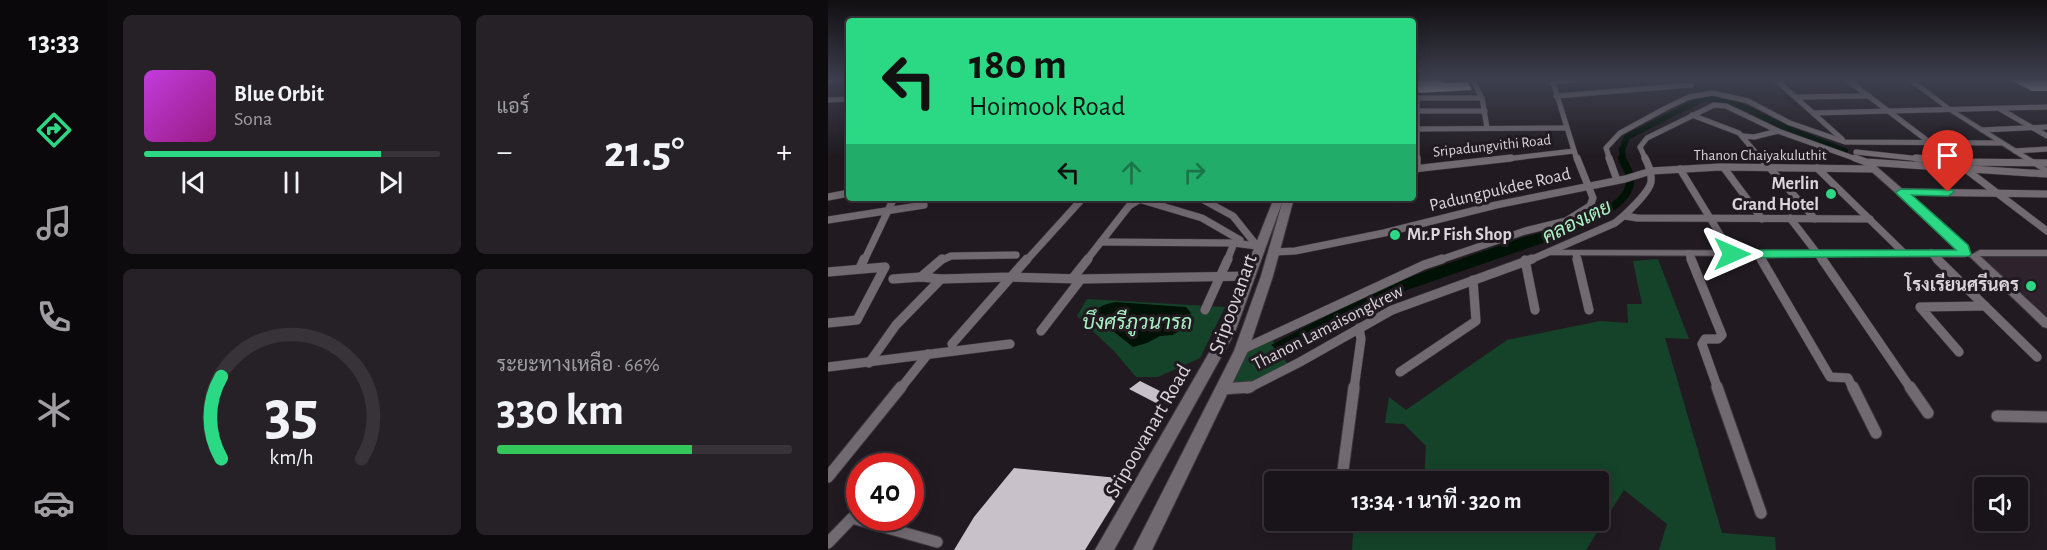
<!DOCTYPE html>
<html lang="th">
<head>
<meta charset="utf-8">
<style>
	:root { --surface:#191419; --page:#262126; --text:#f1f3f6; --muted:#9f9ea2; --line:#373338; --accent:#2bd884 }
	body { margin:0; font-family:"Alegreya Sans",Sarabun,sans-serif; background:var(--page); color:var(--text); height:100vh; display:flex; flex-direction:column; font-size:22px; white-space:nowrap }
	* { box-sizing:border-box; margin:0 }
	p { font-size:20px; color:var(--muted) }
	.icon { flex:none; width:33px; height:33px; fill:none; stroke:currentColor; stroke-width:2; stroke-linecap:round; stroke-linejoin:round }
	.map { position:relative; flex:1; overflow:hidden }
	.side { display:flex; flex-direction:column; gap:15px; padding:15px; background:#0e0b0e; width:720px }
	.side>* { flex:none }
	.hud { position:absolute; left:18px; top:18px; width:570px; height:183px; border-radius:6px; box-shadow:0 3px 15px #0003,0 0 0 2px var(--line); background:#2bd884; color:#111; overflow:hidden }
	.fabs { position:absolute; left:1146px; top:477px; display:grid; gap:12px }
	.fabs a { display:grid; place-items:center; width:54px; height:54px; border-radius:6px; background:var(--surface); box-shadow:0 3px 15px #0003,0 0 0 2px var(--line); font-size:30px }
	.speed { position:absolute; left:18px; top:453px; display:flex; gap:12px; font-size:30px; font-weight:700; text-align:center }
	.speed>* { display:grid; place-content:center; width:78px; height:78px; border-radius:50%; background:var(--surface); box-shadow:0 3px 15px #0003,0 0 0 2px var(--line); line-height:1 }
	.speed .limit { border:9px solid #d22; background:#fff; color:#111 }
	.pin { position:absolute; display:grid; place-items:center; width:51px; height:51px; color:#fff; margin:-62px -26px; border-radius:50% 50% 50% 0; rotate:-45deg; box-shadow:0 0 6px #0007 }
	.pin .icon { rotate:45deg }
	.me { position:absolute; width:66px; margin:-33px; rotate:90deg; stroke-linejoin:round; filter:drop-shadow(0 0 4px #0008) }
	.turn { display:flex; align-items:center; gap:21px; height:126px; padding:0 24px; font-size:27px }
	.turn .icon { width:78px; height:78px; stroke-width:2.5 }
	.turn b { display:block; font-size:42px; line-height:51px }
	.lanes { display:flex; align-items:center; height:57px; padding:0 24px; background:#0003; justify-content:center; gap:30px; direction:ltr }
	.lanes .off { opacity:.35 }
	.big { font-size:45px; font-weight:600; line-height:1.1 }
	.side .card { flex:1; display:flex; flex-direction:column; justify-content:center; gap:9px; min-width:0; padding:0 21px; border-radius:9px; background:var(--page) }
	.side .dial { align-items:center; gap:0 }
	.dial svg { height:156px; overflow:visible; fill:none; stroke:var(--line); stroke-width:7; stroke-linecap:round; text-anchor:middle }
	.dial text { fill:var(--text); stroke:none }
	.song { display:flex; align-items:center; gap:18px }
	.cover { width:72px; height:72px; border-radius:9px; background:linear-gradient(135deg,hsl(290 70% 55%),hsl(310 70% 35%)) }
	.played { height:6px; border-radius:3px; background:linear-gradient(90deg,var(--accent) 80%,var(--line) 80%) }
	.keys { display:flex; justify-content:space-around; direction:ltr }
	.heat { display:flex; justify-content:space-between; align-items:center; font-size:33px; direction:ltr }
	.charge { height:9px; border-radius:4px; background:linear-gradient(90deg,#34c759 66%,var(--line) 0) }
	.side .tiles { flex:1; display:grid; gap:15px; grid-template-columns:repeat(2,1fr) }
	.trip { position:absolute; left:436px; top:471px; width:345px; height:60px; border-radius:6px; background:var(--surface); box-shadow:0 3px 15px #0003,0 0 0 2px var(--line); font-weight:600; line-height:60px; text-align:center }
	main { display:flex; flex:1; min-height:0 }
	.dock { display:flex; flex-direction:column; width:108px; justify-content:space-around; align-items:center; background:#0a080a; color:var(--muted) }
	.dock .icon { width:42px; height:42px }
	.dock .on { color:var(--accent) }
	.dock b { font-size:27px; color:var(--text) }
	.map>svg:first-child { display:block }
	.built { fill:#2e232d }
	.green { fill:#144329 }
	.water { fill:#001206 }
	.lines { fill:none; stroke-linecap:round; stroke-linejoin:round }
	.canal-far1 { stroke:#001206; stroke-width:6 }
	.canal { stroke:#001206; stroke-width:8 }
	.building { fill:#c9c1c9 }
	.minor-far3-casing { stroke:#3c383c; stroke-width:6 }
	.minor-far2-casing { stroke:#3c383c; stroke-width:8 }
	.minor-far1-casing { stroke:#3c383c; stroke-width:10 }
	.minor-casing { stroke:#3c383c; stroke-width:13 }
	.tertiary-casing { stroke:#3c383c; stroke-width:2 }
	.secondary-casing { stroke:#3c383c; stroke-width:2 }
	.minor-far3 { stroke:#716a71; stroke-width:5 }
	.minor-far2 { stroke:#716a71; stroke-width:7 }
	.minor-far1 { stroke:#716a71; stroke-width:9 }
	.minor { stroke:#716a71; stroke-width:11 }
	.tertiary { fill:#716a71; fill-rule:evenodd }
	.secondary { fill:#716a71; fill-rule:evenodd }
	.route { fill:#2bd884; stroke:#1c8c56; stroke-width:1.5 }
	.poi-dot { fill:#2bd884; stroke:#211b21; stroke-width:2 }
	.labels { text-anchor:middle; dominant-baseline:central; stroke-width:6; stroke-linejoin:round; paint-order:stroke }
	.far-street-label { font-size:15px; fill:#d9d5d9; stroke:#211b21 }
	.poi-label { font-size:18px; font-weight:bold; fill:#d9d5d9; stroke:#211b21; text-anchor:end }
	.street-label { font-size:18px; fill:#d9d5d9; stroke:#211b21 }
	.water-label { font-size:20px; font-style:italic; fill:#a9f3c4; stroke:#211b21 }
	.near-street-label { font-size:21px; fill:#d9d5d9; stroke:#211b21 }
</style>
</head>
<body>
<main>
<nav class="dock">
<b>13:33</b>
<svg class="icon on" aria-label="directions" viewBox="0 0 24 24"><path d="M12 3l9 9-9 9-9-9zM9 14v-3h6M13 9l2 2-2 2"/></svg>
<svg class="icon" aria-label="music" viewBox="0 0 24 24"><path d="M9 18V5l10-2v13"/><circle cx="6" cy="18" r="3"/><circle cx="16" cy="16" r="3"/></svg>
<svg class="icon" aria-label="phone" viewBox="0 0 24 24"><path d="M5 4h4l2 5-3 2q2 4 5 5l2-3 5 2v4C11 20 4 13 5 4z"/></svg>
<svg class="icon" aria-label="climate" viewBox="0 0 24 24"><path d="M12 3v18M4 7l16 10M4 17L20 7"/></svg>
<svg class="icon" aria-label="car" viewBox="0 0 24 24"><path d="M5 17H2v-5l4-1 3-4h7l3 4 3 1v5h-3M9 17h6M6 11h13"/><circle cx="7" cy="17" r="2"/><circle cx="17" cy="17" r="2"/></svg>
</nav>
<section class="side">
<div class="tiles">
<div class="card">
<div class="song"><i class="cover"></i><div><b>Blue Orbit</b><p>Sona</p></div></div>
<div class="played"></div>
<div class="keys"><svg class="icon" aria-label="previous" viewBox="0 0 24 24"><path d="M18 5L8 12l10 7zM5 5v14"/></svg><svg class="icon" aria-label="pause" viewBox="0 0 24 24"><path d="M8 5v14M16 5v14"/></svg><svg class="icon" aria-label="next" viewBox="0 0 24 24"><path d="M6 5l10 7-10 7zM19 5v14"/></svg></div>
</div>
<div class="card"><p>แอร์</p>
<div class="heat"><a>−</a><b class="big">21.5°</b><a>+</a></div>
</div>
<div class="card dial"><svg viewBox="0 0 100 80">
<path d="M14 69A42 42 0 1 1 86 69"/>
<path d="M14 69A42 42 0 0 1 14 27" stroke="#2bd884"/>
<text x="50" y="56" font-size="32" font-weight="700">35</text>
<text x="50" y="72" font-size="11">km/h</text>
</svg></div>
<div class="card"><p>ระยะทางเหลือ · 66%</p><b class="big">330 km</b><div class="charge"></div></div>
</div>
</section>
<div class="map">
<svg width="1219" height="550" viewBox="0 0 1219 550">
	<rect width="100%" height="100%" fill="#211b21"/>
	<!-- built -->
	<path class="built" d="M1154 257H1219V316Z"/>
	<!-- green -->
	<g class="green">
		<path d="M830 259 861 339 837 338 894 533 947 537 948 550H831L839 524 796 490 758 550H524L526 521 771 520V482L596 481 598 446 576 424 557 423 561 397 578 410 679 340 772 321 800 323 799 304H814L805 261Z"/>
		<path d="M259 299 397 307 372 358 330 377H308L286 351 249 316Z"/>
		<path d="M444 339 460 365 418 386 398 387 413 351Z"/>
	</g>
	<!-- water -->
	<g class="water">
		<path d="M744 225 750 228 718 242 579 290 542 307 514 327 454 354 443 345 556 286 696 237Z"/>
		<path d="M287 302 358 307 363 313 351 331 345 335 332 336 319 343 305 347 266 316C268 306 278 304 287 302Z"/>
	</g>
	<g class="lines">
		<!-- canal-far1 -->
		<path class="canal-far1" d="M795 160 794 150 799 137 874 99C905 96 929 115 956 127 976 136 997 143 1017 151"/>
		<!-- canal -->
		<path class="canal" d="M736 231C756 222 807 205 802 176 801 170 796 164 794 158"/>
	</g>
	<!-- building -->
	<g class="building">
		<path d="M585 79H614L616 83 640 82 644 90 591 93Z"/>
		<path d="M1180 79H1219V91H1204Z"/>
		<path d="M312 381 338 394 328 403 301 389Z"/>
		<path d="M186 468 301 479 257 550H126L146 517Z"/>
	</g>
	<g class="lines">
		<defs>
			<g id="minor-far3">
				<path d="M644 79 654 98 659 128"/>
				<path d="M724 79 749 160"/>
				<path d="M947 79 1014 139"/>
				<path d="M1018 79 1125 160"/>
				<path d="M724 82 752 79"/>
				<path d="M728 96 863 85"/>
				<path d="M968 97 1041 96"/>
				<path d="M0 100 21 99"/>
				<path d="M1172 109 1219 136"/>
				<path d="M590 111H657"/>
				<path d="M985 113 1219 107"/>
				<path d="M864 115 911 133 934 160"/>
				<path d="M21 127 19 137H21"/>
				<path d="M585 129 738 128"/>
				<path d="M1154 130 1219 127"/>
				<path d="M915 136 926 137 950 131"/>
				<path d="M1187 151 1219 149"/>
				<path d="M1028 152 1102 160"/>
				<path d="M589 160V98H654"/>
				<path d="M669 160 746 151"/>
				<path d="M782 160 778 148 792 133 838 108 861 97 885 93 920 101 962 123 1017 142 1173 143"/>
				<path d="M818 160 812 147 819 138 886 105 898 106 950 131 1031 160"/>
			</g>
			<g id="minor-far2">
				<path d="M589 158V169"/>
				<path d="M781 158 789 180"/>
				<path d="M933 158 987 219"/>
				<path d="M1027 158 1038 162 1219 174"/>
				<path d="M1088 158 1126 162 1219 163"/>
				<path d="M1123 158 1219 231"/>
				<path d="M896 168 934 219"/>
				<path d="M989 168 1076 253"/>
				<path d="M585 169 683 158"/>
				<path d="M852 169 904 254"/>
				<path d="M1073 192 1219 194"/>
				<path d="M0 197 21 193"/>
				<path d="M307 198 374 218 412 240"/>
				<path d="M372 198 405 216 429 246"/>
				<path d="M797 216 809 218 1042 219"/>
				<path d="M962 218 995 261"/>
				<path d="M0 220 96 205"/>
				<path d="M273 242 406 243 429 246 434 240"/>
				<path d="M446 252 467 251 556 233 668 205 797 179 823 171 892 167 1046 169"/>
				<path d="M1103 253 1111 261"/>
				<path d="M748 254 750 261"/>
				<path d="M861 254 864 261"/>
				<path d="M930 254 934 261"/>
				<path d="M36 261 66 198"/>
				<path d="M112 261 123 256 188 255"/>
				<path d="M198 261 255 198"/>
				<path d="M258 261 301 206 312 199"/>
				<path d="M399 261 406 243"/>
				<path d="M609 261 697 231 738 221 762 206 765 198 749 158"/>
				<path d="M700 261 787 223C796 216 821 193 823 182 824 173 821 166 817 158"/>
			</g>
			<g id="minor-far1">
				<path d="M749 259 761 310"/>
				<path d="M863 259 894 335 890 339H877L874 344 890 389"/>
				<path d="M933 259 1002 377 1020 378 1025 389"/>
				<path d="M994 259 1083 389"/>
				<path d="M1109 259 1209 357"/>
				<path d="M697 260 707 310"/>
				<path d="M32 268 36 259"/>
				<path d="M0 272 57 267 29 320 0 323"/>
				<path d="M93 277 114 259"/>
				<path d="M65 279 93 277 113 279"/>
				<path d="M244 279 260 259"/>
				<path d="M377 310 400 259"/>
				<path d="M213 331 253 279"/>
				<path d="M124 344 183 277 253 279 422 276"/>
				<path d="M413 350 596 265 614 259"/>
				<path d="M1131 352 1092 307 1157 306"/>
				<path d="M41 363 68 325 113 279 183 277 199 259"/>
				<path d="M0 367 182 344"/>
				<path d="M572 372 648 321 645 280"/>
				<path d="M72 389 100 354"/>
				<path d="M419 389 472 362 564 310 704 259"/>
				<path d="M526 389 533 339 531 328"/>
			</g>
			<g id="minor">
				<path d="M889 387 933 513"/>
				<path d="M1025 387 1048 433"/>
				<path d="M1082 387 1100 413"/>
				<path d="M394 389 422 387"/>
				<path d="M1169 416 1219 417"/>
				<path d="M515 470 526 387"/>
				<path d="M0 477 73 387"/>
				<path d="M0 543 24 518 109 542"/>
			</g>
			<g id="tertiary">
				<path d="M0 79H12L0 83Z"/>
				<path d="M1078 79H1085L1126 110 1219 168V174L1122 112Z"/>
				<path d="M1035 160H1041L1140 246 1141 248 1140 250H1132L1035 164Z"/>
				<path d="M721 250 1137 251 1142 254 1137 257 717 255 716 253Z"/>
				<path d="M1152 250H1219V256H1152L1219 318V328L1215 327 1141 256Z"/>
			</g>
			<path id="secondary" d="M446 198H466L445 276 420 351 324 550H305L406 351 433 276 455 200 407 332 286 550H267L393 332Z"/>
		</defs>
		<!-- minor-far3 casing -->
		<use href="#minor-far3" class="minor-far3-casing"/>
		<!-- minor-far2 casing -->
		<use href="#minor-far2" class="minor-far2-casing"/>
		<!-- minor-far1 casing -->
		<use href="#minor-far1" class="minor-far1-casing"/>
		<!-- minor casing -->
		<use href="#minor" class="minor-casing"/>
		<!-- tertiary casing -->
		<use href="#tertiary" class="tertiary-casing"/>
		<!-- secondary casing -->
		<use href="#secondary" class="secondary-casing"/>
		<!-- minor-far3 -->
		<use href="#minor-far3" class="minor-far3"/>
		<!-- minor-far2 -->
		<use href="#minor-far2" class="minor-far2"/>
		<!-- minor-far1 -->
		<use href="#minor-far1" class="minor-far1"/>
		<!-- minor -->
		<use href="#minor" class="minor"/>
		<!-- tertiary -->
		<use href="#tertiary" class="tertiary"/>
		<!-- secondary -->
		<use href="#secondary" class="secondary"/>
	</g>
	<!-- sky -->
	<linearGradient id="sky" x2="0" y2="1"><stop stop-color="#120f12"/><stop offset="0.51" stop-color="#3d3f4e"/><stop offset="1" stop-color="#3d3f4e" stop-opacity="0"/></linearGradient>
	<rect width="1219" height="156" fill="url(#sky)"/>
	<!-- route -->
	<path class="route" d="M1073 189 1124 190 1126 192 1120 196 1084 195 1140 245 1143 254 1141 256 904 258 898 254 904 250H1128L1069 194 1068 192Z"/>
	<!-- markers -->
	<g class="poi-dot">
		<circle cx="1003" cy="194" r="6"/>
		<circle cx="567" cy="235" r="6"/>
		<circle cx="1203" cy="286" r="6"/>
	</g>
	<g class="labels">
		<!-- far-street labels -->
		<g class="far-street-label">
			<text transform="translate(664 146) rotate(-6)">Sripadungvithi Road</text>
			<text x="932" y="155">Thanon Chaiyakuluthit</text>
		</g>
		<!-- poi labels -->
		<g class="poi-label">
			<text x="991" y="184">Merlin<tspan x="991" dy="21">Grand Hotel</tspan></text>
			<text x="579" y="235" text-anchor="start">Mr.P Fish Shop</text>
			<text x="1191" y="286">โรงเรียนศรีนคร</text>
		</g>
		<!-- street labels -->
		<g class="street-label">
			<text transform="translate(672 190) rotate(-13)">Padungpukdee Road</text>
			<text transform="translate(500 328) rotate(-27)">Thanon Lamaisongkrew</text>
		</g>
		<!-- water labels -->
		<g class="water-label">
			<text transform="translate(749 222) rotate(-26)">คลองเตย</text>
			<text x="309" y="323">บึงศรีภูวนารถ</text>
		</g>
		<!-- near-street labels -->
		<g class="near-street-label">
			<text transform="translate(405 304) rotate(-70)">Sripoovanart</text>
			<text transform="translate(320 431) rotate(-60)">Sripoovanart Road</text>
		</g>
	</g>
</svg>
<div class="fabs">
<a><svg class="icon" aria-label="sound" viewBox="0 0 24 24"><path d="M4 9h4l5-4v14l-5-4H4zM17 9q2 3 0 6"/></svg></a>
</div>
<div class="speed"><div class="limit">40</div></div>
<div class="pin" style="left:1120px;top:192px;background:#d93025"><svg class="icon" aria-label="arrive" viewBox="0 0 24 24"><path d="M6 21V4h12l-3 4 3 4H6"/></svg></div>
<svg class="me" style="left:904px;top:254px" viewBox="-20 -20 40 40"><path d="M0-17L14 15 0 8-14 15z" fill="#2bd884" stroke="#fff" stroke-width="4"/></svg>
<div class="trip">13:34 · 1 นาที · 320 m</div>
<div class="hud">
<div class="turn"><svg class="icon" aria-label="left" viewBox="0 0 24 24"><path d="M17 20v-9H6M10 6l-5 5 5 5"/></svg><div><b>180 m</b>Hoimook Road</div></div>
<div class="lanes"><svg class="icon" aria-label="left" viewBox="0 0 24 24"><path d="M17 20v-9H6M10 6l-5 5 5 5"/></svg><svg class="icon off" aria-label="ahead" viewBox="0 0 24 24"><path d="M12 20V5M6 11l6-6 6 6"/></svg><svg class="icon off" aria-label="right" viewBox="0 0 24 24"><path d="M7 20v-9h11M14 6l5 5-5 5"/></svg></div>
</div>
</div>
</main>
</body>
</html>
